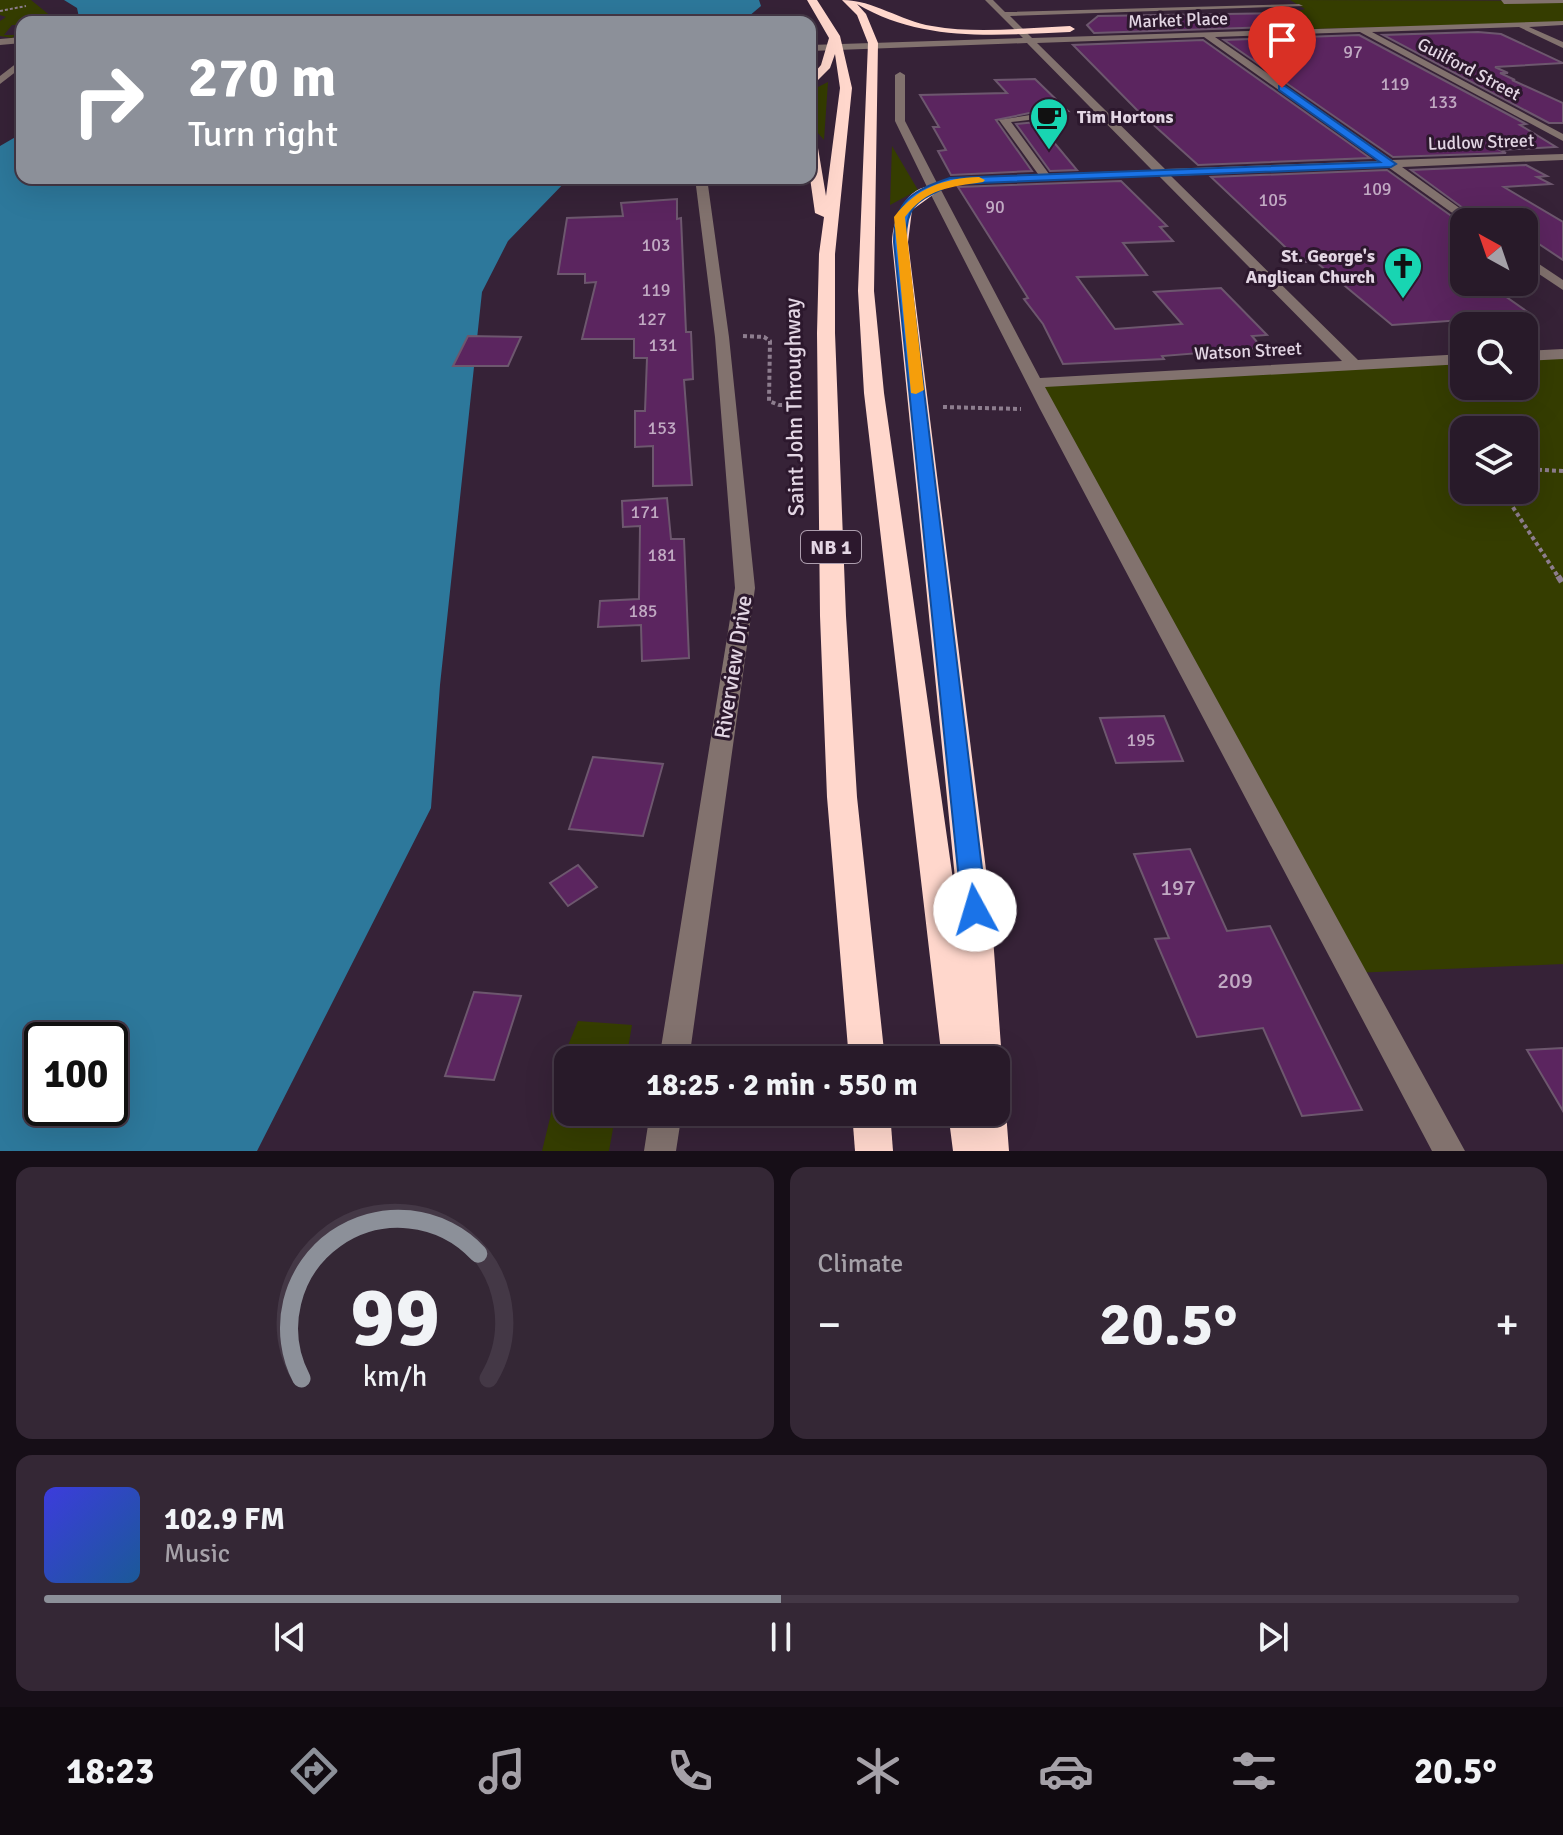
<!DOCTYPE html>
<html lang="en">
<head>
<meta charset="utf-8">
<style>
	:root { --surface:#281a29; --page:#342735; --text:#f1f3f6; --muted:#a5a1a8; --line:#443846; --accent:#8c9099 }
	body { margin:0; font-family:Signika,sans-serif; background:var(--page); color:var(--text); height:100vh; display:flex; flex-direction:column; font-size:30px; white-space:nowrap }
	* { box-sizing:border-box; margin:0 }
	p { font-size:26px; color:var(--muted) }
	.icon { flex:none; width:44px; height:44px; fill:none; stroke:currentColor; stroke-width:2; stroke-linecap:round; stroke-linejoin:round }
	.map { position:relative; height:1151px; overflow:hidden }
	.sheet { display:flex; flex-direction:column; gap:16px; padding:16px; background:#160e17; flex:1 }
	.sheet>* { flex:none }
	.guide { position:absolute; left:16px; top:16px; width:800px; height:168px; border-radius:16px; box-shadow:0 8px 32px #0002,0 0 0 2px var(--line); background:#8c9099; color:#fff; overflow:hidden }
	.needle { width:52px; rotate:320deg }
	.controls { position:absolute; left:1450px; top:208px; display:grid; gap:16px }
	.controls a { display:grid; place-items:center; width:88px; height:88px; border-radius:16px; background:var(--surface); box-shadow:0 8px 32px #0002,0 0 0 2px var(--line); font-size:40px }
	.speed { position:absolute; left:24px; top:1022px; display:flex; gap:16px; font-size:40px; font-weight:700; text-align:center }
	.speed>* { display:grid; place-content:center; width:104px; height:104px; border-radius:50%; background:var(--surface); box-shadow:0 8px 32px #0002,0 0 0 2px var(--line); line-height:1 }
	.speed .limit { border:4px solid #111; border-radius:12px; background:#fff; color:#111 }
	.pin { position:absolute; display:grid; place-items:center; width:68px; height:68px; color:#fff; margin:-82px -34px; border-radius:50% 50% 50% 0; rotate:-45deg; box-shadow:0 0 8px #0007 }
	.pin .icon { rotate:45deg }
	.me { position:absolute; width:88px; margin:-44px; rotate:354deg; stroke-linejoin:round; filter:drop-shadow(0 0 6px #0008) }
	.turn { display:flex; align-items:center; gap:28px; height:168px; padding:0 40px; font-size:36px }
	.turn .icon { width:104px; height:104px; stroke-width:2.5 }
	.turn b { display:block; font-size:56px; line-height:68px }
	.big { font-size:60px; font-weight:700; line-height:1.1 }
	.sheet .tile { flex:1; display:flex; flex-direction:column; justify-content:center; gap:12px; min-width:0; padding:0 28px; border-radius:16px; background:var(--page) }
	.sheet .dial { align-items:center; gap:0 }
	.dial svg { height:208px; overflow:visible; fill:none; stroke:var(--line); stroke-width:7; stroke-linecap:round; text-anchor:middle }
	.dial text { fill:var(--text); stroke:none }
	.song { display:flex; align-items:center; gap:24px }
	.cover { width:96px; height:96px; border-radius:12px; background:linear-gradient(135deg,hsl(240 70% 55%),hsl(210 70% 35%)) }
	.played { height:8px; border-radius:4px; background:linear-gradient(90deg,var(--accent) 50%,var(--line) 50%) }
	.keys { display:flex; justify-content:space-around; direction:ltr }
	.heat { display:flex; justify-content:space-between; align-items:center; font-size:44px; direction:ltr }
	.sheet .tiles { flex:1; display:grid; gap:16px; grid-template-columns:1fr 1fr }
	.tile:last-child { grid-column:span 2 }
	.trip { position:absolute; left:554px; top:1046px; width:456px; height:80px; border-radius:16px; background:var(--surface); box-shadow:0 8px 32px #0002,0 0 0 2px var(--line); font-weight:700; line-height:80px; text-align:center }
	.tab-bar { display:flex; height:128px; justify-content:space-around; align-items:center; background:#100a10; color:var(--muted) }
	.tab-bar .icon { width:56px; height:56px }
	.tab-bar .selected { color:var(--accent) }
	.tab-bar b { font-size:36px; color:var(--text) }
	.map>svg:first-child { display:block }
	.green { fill:#353d00; fill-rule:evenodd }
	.water { fill:#2d789b; fill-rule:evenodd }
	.building { fill:#5b255f; stroke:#6d576e; stroke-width:2 }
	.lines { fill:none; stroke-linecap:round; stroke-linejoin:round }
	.path-far2 { stroke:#8d7d8e; stroke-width:2; stroke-dasharray:3 2; stroke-linecap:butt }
	.path-far1 { stroke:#8d7d8e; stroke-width:4; stroke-dasharray:4 3; stroke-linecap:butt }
	.path { stroke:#8d7d8e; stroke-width:6; stroke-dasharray:7 5; stroke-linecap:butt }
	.minor { fill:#82726e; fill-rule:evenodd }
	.highway { fill:#ffd7cc; fill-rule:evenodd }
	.route { fill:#1a73e8; stroke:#114b97; stroke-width:2 }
	.slow { fill:#f59e0b }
	.labels { text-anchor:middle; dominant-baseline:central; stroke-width:6; stroke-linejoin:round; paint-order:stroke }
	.far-street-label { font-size:18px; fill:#e3d6e4; stroke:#2c182d }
	.number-label { font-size:18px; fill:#c1aac3 }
	.far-poi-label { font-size:18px; font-weight:bold; fill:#e3d6e4; stroke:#2c182d; text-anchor:start }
	.shield { fill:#2c182d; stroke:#ac9dad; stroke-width:2 }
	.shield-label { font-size:20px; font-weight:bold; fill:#e3d6e4 }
	.street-label { font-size:22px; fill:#e3d6e4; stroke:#2c182d }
	.near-number-label { font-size:22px; fill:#c1aac3 }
</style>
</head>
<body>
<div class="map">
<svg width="1563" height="1151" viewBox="0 0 1563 1151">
	<rect width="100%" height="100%" fill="#362237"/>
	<!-- green -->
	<g class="green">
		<path d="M0 0H31L58 22H22V25H12L4 35H15L12 38 0 36V21L6 17 0 15Z"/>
		<path d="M1290 0 1563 1V23L1309 29 1284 15 1305 9Z"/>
		<path d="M828 82 824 140 810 124V91Z"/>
		<path d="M892 146 918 190 890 205Z"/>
		<path d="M1563 354V964L1353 973 1035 383 1464 359V386H1524V356ZM1464 430H1524V490H1464Z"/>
		<path d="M578 1021 632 1025 626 1060H568V1112H616L609 1151H542L567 1048Z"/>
	</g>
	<!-- water -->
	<g class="water">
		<path d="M64 0H759L761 6 742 22H80L77 8Z"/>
		<path d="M22 121V178H569L508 241 482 292 440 685 431 808 257 1151H0V146L19 135ZM42 1040H110V1108H42Z"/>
	</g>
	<!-- building -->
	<g class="building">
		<path d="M1281 13 1304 26 1094 33 1087 25 1098 16Z"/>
		<path d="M1478 32 1501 34 1563 63 1495 67 1508 73H1500L1515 80H1512L1563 103V123H1549L1383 35Z"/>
		<path d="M1359 35 1526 124 1520 125 1556 147 1500 150 1506 153 1393 157 1224 40Z"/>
		<path d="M1203 40 1370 158 1198 165 1137 110 1073 45Z"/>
		<path d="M1035 79 1068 111 1049 109 996 120 1032 171 951 175 938 151 946 150 933 127H939L920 95 1007 93 995 80Z"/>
		<path d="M1037 122 1077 170 1050 171 1016 124Z"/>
		<path d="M1526 165 1547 176 1537 177 1551 184 1504 187 1563 222V260L1524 234V222H1482L1411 170Z"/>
		<path d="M1387 170 1464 225V288L1492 287 1532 315 1392 325 1316 262H1301L1211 177Z"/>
		<path d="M1121 181 1167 226 1160 227 1173 241 1123 243 1147 275 1077 277 1115 329 1182 324 1154 292 1221 288 1267 335 1252 336 1262 348 1162 356 1164 359 1063 364 1043 324 1024 299 1028 298 958 187Z"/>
		<path d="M677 199V219L681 218 686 332H691L693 379 684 380 692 485 653 486V446L635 447V411H645L647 358H634V339H582L596 282 585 283V274H558L567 218 623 216 621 203Z"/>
		<path d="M468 336 521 337 508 366H453Z"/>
		<path d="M667 498 671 539H684L689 658 642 661 641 625 598 627 600 601 639 599 640 526 623 527 622 501Z"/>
		<path d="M1164 716 1183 761 1116 763 1100 718Z"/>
		<path d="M593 757 663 764 643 836 569 829Z"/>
		<path d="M1190 849 1227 931 1270 926 1362 1110 1302 1116 1263 1028 1197 1037 1155 939 1169 938 1134 854Z"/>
		<path d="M578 865 597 887 568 906 550 883Z"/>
		<path d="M474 992 521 996 494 1080 445 1076Z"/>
		<path d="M1563 1048V1111L1527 1050Z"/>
	</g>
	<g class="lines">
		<!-- path-far2 -->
		<path class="path-far2" d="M0 11 26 6"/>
		<!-- path-far1 -->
		<g class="path-far1">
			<path d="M743 336 764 337 770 341 769 401 779 405H801"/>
			<path d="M943 407 1021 409"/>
			<path d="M1524 469 1563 471"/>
			<path d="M1505 490 1503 492 1559 578"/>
		</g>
		<!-- path -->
		<path class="path" d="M1558 576 1563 584"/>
		<!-- minor -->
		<g class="minor">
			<path d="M985 0H993L1005 12 1299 4 1303 6 1010 16 1032 38 1563 21V25L1529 27 1563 42V48L1519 27 1372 32 1563 134V141L1360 32 1215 37 1392 160 1563 154V160L1402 167 1479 222H1465L1388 167 1171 176 1358 360 1464 354V364L1045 387 1465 1151H1432L1040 409 928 189 895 121V75L900 72 905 75V121L937 183 950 178 1038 174 999 120 1049 112 1054 115 1053 117 1011 122 1049 174 1152 170 1027 43 810 51V45L1023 38ZM1204 37 1379 161 1165 169 1037 43ZM1159 176 1342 361 1040 378 941 190 952 184Z"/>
			<path d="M1501 0H1563V3L1504 4Z"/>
			<path d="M22 37V43L0 45V39Z"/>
			<path d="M22 59V67L0 84V76Z"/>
			<path d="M695 178H707L729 337 755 588 689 1060H659L735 588 715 337Z"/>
			<path d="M1524 254 1563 280V290L1524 264Z"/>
			<path d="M1563 349V359L1524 361V351Z"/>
			<path d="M650 1112H682L676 1151H644Z"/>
		</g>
		<!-- highway -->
		<g class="highway">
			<path d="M807 0H817L840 36 852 88 835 254V333L846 616 857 797 885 1060H849L827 797 820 616 817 333 819 254 824 217 815 213 810 178V132L816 136 826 196 840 88 835 54 830 68 810 88V78L821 65 829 38Z"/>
			<path d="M842 0C874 0 900 21 932 26 977 34 1024 28 1070 26L1075 29 1070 32C996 35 923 43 857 4L866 14 878 43 874 291 884 393 960 929 892 242C893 216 908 182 939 186L941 189 912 210 908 242 991 910 1002 1060 996 1073V1060H942L864 393 858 291 868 43 857 15Z"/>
			<path d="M996 1097 1000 1099 1006 1112 1009 1151H953L948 1112H996Z"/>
			<path d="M852 1112H890L893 1151H855Z"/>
		</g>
	</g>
	<!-- route -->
	<path class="route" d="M1279 86H1285L1396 164 1391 167 952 184C919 201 905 202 906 242L987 910 983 917 975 920 966 917 962 910 894 242C894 200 912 191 950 178L1380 162 1279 90Z"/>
	<!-- slow -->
	<path class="slow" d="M979 177 985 180 983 182C950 187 927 188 905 217L924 390 916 394 911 393 894 217C916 188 944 178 979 177Z"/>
	<!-- icons -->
	<defs>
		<symbol id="cafe-pin" viewBox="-11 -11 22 30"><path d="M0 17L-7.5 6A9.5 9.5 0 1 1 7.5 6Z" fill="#18d5b2" stroke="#2c182d"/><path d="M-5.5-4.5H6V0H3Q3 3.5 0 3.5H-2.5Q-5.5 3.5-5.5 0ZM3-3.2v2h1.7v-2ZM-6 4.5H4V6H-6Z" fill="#111"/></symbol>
		<symbol id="church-pin" viewBox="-11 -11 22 30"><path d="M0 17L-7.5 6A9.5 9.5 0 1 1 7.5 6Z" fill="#18d5b2" stroke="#2c182d"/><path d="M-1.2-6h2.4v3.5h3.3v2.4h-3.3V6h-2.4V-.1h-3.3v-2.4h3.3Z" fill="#111"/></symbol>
	</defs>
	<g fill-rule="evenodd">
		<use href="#cafe-pin" x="1027" y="95" width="44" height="60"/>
		<use href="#church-pin" x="1381" y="244" width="44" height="60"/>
	</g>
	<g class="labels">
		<!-- far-street labels -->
		<g class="far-street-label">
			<text transform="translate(1178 20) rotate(-2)">Market Place</text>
			<text transform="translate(1469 69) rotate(28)">Guilford Street</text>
			<text transform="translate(1481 142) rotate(-2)">Ludlow Street</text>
			<text transform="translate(1248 351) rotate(-3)">Watson Street</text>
		</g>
		<!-- number labels -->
		<g class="number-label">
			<text x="1353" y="52">97</text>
			<text x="1395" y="84">119</text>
			<text x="1443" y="102">133</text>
			<text x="1377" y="189">109</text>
			<text x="1273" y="200">105</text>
			<text x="995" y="207">90</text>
			<text x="656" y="245">103</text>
			<text x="656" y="290">119</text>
			<text x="652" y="319">127</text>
			<text x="663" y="345">131</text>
			<text x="662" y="428">153</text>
			<text x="645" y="512">171</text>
			<text x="662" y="555">181</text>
			<text x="643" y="611">185</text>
			<text x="1141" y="740">195</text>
		</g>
		<!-- far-poi labels -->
		<g class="far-poi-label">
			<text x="1077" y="117">Tim Hortons</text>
			<text x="1375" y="256" text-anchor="end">St. George's<tspan x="1375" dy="21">Anglican Church</tspan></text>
		</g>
		<!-- shield labels -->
		<rect class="shield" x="801" y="531" width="60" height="32" rx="6"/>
		<g class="shield-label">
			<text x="831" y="547">NB 1</text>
		</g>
		<!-- street labels -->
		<g class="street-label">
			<text transform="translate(794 407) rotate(-91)">Saint John Throughway</text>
			<text transform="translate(733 667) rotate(-81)">Riverview Drive</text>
		</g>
		<!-- near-number labels -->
		<g class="near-number-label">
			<text x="1178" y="887">197</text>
			<text x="1235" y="980">209</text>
		</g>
	</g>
</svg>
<div class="controls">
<a><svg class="needle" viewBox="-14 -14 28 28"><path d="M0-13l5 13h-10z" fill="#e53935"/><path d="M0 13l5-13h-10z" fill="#a5a1a8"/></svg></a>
<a><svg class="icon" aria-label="search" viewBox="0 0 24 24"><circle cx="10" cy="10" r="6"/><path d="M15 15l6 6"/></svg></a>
<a><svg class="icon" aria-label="layers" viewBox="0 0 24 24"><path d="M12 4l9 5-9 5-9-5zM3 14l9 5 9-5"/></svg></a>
</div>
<div class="speed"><div class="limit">100</div></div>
<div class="pin" style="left:1282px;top:88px;background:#d93025"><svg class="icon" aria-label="arrive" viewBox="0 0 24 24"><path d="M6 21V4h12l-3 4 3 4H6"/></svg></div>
<svg class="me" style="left:975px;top:910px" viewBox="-20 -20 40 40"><circle r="19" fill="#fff"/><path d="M0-13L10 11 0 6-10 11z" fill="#1a73e8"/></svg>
<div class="trip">18:25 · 2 min · 550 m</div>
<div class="guide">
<div class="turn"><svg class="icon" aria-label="right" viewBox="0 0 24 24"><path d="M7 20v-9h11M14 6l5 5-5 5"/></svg><div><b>270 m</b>Turn right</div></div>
</div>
</div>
<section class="sheet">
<div class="tiles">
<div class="tile dial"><svg viewBox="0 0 100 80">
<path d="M14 69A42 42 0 1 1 86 69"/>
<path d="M14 69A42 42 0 0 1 82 21" stroke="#8c9099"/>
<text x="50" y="56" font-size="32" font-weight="700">99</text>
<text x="50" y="72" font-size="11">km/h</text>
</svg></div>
<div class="tile"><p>Climate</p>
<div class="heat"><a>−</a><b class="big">20.5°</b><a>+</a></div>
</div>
<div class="tile">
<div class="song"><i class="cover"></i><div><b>102.9 FM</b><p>Music</p></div></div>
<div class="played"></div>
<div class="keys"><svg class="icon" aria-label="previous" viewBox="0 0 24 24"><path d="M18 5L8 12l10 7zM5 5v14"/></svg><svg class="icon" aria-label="pause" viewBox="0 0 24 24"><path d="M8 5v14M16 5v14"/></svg><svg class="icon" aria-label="next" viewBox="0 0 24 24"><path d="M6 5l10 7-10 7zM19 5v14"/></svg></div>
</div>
</div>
</section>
<nav class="tab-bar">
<b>18:23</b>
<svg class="icon selected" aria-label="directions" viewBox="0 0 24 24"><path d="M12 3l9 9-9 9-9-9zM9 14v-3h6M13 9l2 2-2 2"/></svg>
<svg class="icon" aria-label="music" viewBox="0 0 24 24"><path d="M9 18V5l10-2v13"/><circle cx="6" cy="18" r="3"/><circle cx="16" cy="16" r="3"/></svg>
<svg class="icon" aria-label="phone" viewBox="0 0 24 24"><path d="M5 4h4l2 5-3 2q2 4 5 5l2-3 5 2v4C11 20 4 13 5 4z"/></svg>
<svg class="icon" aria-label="climate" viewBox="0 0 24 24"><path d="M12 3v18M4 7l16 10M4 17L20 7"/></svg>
<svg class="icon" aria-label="car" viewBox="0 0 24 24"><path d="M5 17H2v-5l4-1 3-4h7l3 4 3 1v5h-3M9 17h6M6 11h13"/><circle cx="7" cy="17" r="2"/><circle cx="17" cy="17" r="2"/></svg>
<svg class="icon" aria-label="filters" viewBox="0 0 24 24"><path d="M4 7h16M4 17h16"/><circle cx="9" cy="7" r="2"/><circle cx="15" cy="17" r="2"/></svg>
<b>20.5°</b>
</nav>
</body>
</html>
